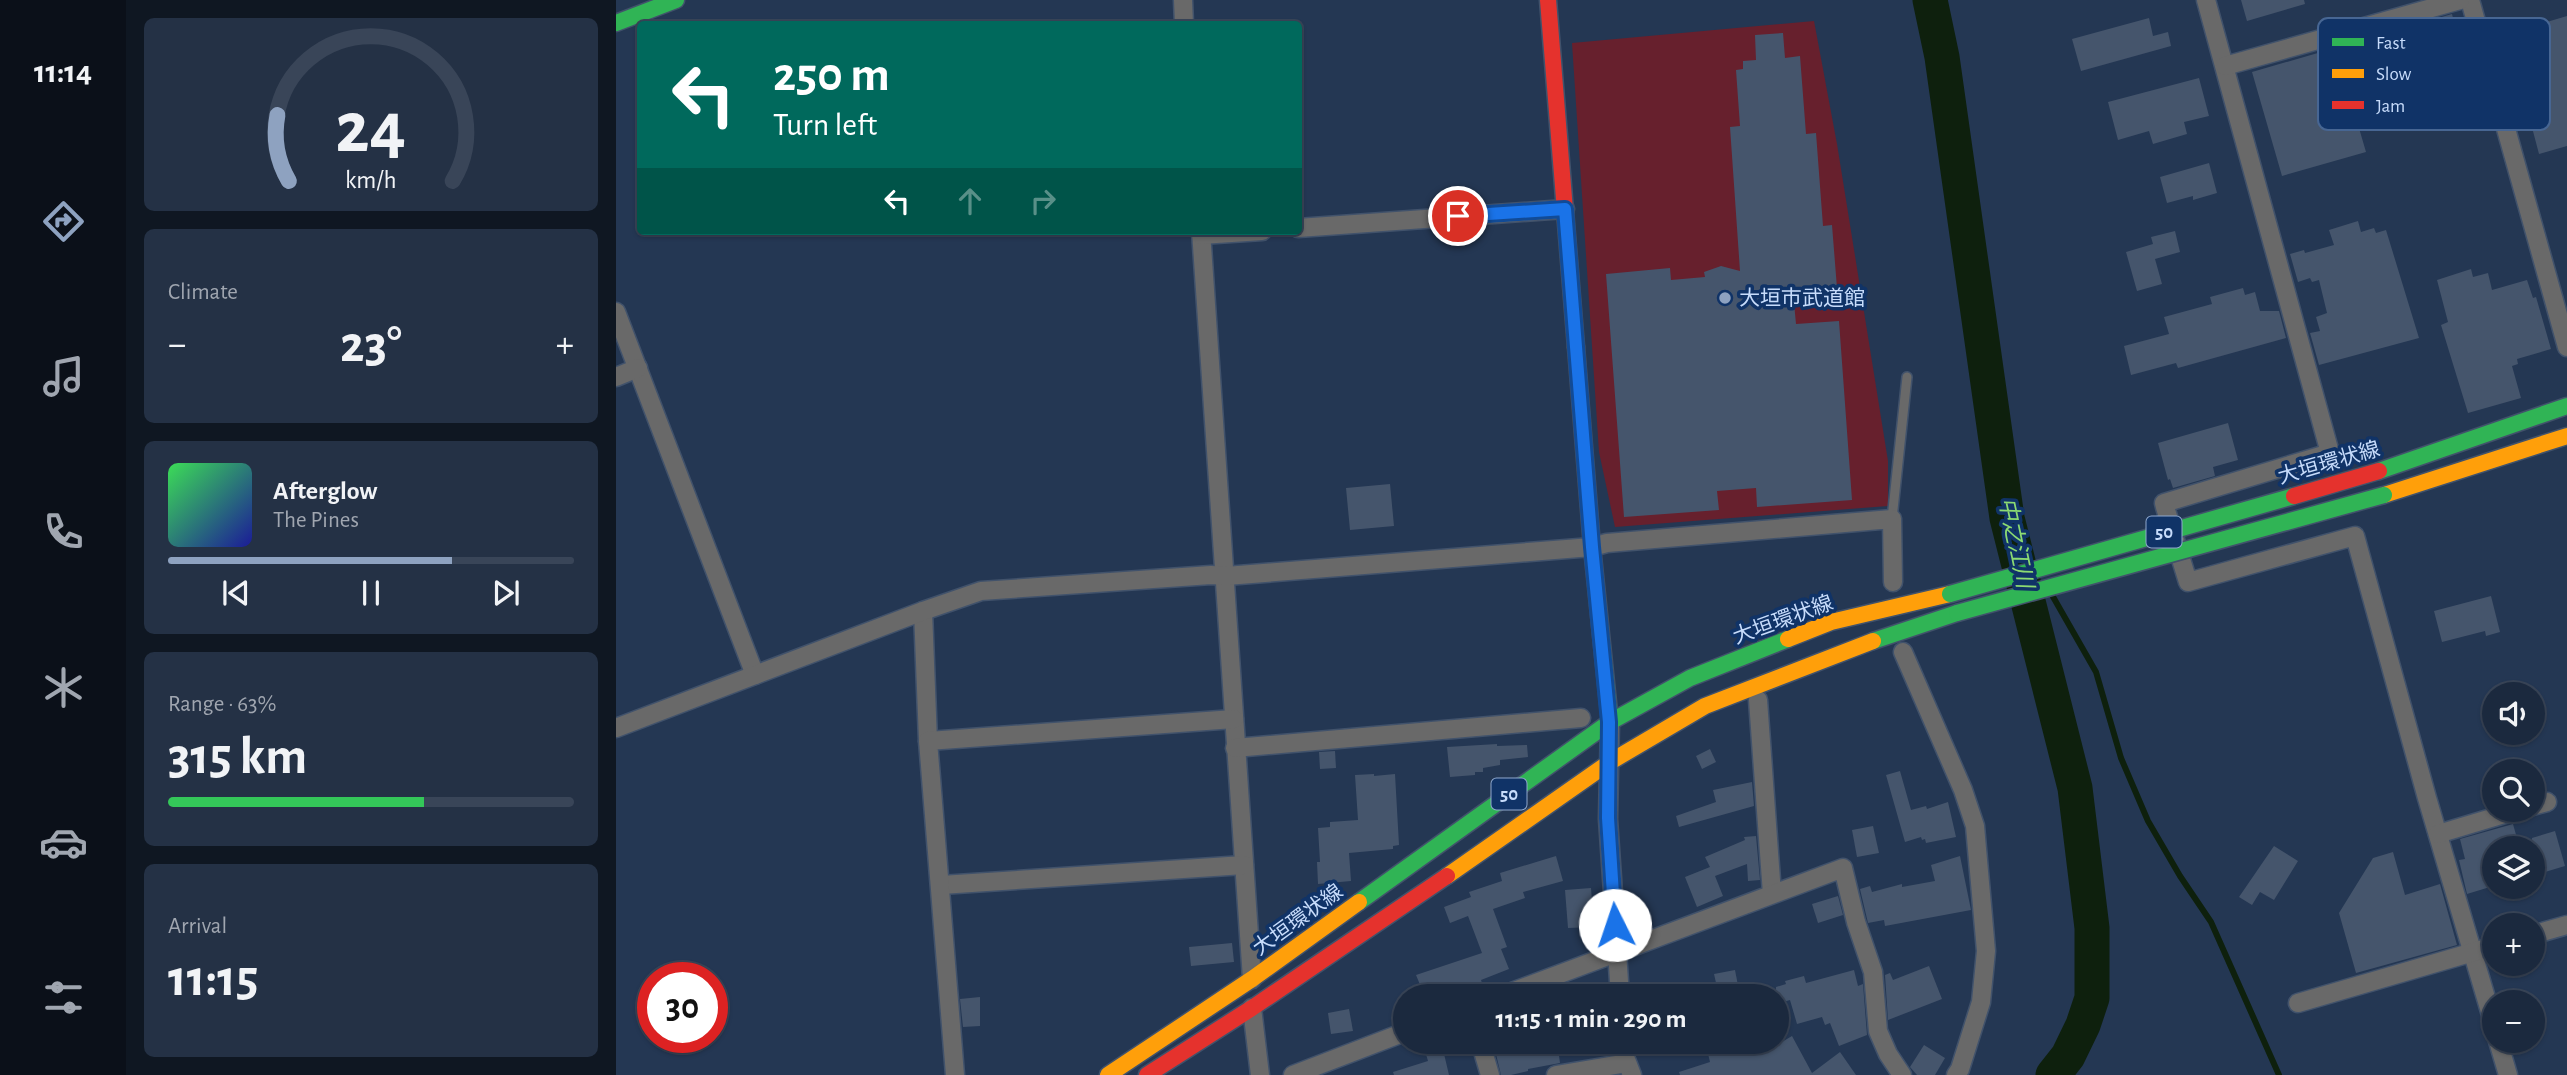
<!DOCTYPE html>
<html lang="en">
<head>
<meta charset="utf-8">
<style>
	:root { --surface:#1b293e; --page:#243145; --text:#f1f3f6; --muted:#a0a6b0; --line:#394558; --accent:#8ea2c0 }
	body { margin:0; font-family:"Alegreya Sans","Noto Sans JP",sans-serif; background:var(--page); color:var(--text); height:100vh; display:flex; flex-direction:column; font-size:26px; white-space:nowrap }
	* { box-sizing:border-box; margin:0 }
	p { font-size:23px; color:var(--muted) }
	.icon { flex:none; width:38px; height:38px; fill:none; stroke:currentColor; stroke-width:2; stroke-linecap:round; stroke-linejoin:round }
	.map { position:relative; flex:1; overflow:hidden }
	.drawer { display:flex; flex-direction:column; gap:18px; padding:18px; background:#0f1722; width:490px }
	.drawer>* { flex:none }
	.hud { position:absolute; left:21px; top:21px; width:665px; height:214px; border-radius:7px; box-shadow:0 2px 5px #0004,0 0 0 2px var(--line); background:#00695c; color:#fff; overflow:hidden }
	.fabs { position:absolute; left:1866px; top:682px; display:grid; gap:14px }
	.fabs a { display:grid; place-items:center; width:63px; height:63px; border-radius:50%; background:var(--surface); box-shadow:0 2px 5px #0004,0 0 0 2px var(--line); font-size:35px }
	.speed { position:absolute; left:21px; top:962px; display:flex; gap:14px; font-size:35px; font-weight:700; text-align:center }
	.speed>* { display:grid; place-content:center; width:91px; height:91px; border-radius:50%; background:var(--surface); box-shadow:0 2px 5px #0004,0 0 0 2px var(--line); line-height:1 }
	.speed .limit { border:10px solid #d22; background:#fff; color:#111 }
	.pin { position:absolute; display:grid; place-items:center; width:60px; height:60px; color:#fff; margin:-30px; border:4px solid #fff; border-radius:50%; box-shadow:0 2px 7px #0007 }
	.me { position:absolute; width:77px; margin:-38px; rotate:356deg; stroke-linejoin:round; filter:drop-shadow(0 0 5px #0008) }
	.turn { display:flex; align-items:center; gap:24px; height:147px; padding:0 21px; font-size:32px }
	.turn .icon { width:91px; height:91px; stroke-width:2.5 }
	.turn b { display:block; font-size:49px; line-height:60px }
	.lanes { display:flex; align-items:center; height:66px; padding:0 21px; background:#0003; justify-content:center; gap:35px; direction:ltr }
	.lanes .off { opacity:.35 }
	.big { font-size:52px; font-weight:600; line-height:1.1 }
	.drawer .tile { flex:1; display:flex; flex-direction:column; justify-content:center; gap:10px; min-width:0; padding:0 24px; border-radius:10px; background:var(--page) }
	.drawer .dial { align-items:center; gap:0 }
	.dial svg { height:182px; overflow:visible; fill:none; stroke:var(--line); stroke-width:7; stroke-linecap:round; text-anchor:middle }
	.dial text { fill:var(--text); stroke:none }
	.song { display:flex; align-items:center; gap:21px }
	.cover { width:84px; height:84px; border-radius:10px; background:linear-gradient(135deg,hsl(130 70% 55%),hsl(240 70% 35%)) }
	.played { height:7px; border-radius:4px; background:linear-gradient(90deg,var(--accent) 70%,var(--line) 70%) }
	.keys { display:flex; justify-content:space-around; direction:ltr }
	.heat { display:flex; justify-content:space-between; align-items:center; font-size:38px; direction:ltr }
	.charge { height:10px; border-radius:5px; background:linear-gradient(90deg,#34c759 63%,var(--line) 0) }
	.trip { position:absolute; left:777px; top:984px; width:396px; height:70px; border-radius:35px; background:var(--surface); box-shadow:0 2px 5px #0004,0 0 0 2px var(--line); font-weight:600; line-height:70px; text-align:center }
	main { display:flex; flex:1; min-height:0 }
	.tabs { display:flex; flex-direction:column; width:126px; justify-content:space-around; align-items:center; background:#0b1019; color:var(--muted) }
	.tabs .icon { width:49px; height:49px }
	.tabs .active { color:var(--accent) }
	.tabs b { font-size:32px; color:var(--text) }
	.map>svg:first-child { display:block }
	.garden { fill:#67202d }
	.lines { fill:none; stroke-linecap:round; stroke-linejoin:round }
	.stream { stroke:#0e200d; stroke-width:6 }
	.river { stroke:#0e200d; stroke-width:35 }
	.building { fill:#45556c }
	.lane-casing { stroke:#41526b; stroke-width:12 }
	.street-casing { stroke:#41526b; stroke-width:21 }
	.fast-casing { stroke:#41526b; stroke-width:19 }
	.slow-casing { stroke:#41526b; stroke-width:19 }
	.jam-casing { stroke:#41526b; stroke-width:19 }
	.lane { stroke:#696969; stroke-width:9 }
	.street { stroke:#696969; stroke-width:18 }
	.fast { stroke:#30b455; stroke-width:16 }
	.slow { stroke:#ff9f0a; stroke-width:16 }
	.jam { stroke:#e5322d; stroke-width:16 }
	.fast-bridge-casing { stroke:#41526b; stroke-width:19; stroke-linecap:butt }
	.jam-bridge-casing { stroke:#41526b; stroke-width:19; stroke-linecap:butt }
	.fast-bridge { stroke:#30b455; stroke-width:16 }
	.jam-bridge { stroke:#e5322d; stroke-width:16 }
	.route-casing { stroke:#114b97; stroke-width:18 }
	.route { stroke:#1a73e8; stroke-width:12 }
	.poi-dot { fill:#8ea2c0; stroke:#103367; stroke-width:2.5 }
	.labels { text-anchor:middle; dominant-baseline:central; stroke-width:7; stroke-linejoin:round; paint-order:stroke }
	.shield { fill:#103367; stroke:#90a9cf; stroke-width:2 }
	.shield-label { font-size:19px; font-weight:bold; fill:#c7dcfb }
	.poi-label { font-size:21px; fill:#c7dcfb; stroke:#103367; text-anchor:start }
	.street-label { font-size:21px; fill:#c7dcfb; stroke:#103367 }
	.water-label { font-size:23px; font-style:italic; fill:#8cdb72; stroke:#103367 }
	.key { fill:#103367; stroke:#476693; stroke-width:2 }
	.key-label { font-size:19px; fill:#c7dcfb }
</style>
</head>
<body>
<main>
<nav class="tabs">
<b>11:14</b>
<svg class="icon active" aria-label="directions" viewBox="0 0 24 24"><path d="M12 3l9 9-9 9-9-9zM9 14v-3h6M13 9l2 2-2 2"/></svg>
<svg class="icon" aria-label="music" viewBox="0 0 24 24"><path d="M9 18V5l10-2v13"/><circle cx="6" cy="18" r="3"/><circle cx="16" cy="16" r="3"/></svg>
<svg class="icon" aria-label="phone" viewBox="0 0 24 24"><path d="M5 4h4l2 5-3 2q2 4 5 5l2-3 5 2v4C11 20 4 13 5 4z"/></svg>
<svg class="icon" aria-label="climate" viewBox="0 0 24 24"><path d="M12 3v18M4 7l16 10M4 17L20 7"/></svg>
<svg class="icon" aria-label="car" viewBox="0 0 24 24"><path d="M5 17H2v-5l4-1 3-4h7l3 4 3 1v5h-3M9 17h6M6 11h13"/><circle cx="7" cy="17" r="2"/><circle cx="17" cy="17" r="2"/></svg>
<svg class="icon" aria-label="filters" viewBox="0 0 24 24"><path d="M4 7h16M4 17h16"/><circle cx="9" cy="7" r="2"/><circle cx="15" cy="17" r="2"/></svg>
</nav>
<section class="drawer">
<div class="tile dial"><svg viewBox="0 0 100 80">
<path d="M14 69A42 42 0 1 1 86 69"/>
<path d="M14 69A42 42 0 0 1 9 40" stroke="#8ea2c0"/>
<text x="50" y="56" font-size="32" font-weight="700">24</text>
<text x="50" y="72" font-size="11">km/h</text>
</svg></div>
<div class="tile"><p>Climate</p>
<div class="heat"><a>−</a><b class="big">23°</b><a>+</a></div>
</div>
<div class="tile">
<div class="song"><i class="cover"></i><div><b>Afterglow</b><p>The Pines</p></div></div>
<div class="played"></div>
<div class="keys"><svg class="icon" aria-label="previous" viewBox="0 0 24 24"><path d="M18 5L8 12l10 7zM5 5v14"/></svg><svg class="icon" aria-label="pause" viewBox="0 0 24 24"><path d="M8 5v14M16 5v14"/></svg><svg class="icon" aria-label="next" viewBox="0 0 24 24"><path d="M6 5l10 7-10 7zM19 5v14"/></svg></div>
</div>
<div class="tile"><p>Range · 63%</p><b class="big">315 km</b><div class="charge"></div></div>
<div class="tile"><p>Arrival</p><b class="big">11:15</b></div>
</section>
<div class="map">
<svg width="1951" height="1075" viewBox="0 0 1951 1075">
	<rect width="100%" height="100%" fill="#243753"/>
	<!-- garden -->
	<path class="garden" d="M1198 21 1221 144 1272 461V506L999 527 983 452 956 43Z"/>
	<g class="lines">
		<!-- stream -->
		<g class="stream">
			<path d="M1391 518 1416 562"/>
			<path d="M1436 595 1480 672 1505 758 1532 821 1564 876 1595 922 1663 1075"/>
		</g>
		<!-- river -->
		<path class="river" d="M1314 0 1326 57 1391 518 1459 788 1476 928V998L1467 1025 1452 1056 1437 1075"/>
	</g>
	<!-- building -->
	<g class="building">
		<path d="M1625 0H1688L1689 4 1631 21Z"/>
		<path d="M1836 14 1840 30 1849 28 1854 45 1729 80 1750 152 1666 176 1636 72Z"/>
		<path d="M1951 16V146L1923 154 1908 97 1912 95 1900 53 1915 48 1913 41 1927 37 1924 24Z"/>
		<path d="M1533 18 1537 36 1552 32 1555 46 1465 71 1456 39Z"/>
		<path d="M1167 33 1169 58 1184 56 1190 134 1200 133 1207 226 1216 225 1221 288 1177 292 1180 324 1223 321 1236 500 1141 507 1140 488 1101 491 1103 510 1008 517 990 274 1054 268 1055 280 1089 277 1088 272 1105 266 1124 271 1114 127 1124 126 1120 70 1127 69V61L1140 60 1139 35Z"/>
		<path d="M1583 78 1593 116 1568 122 1571 134 1537 144 1533 131 1502 140 1492 102Z"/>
		<path d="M1593 163 1601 193 1577 200V196L1551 203 1544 177Z"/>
		<path d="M1742 221 1745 232 1758 228 1760 233 1770 230 1803 338 1703 365 1694 333 1704 331 1700 317 1711 313 1703 280 1696 282 1694 278 1682 282 1674 254 1688 250 1689 253 1718 245 1713 230Z"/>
		<path d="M1559 231 1564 252 1539 259 1546 284 1521 291 1510 252 1537 244 1535 237Z"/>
		<path d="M1855 269 1857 277 1872 273 1876 290 1911 280 1917 298 1920 297 1935 349 1901 359 1902 364 1896 366 1905 398 1852 413 1825 325 1832 322 1821 280Z"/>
		<path d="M1627 288 1629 295 1639 292 1644 311H1663L1670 338 1562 368 1560 363 1515 375 1508 346 1553 334 1548 317 1596 304 1594 297Z"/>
		<path d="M1612 423 1622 460 1597 467 1599 476 1557 488 1554 479 1552 480 1542 443Z"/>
		<path d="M774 484 778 526 734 530 730 488Z"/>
		<path d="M1875 596 1884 632 1870 636 1869 631 1826 642 1818 611Z"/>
		<path d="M881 744V746L911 745 912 757 884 760V765L867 768V772H859V775L834 777 831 747Z"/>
		<path d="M1094 749 1100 762 1086 769 1080 756Z"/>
		<path d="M719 751 720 768 704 769 703 752Z"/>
		<path d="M1284 771 1295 810 1310 806 1311 809 1332 802 1340 837 1310 843 1309 839 1306 840 1305 837 1289 842 1270 775Z"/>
		<path d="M758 774V776L779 774 783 845 777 846V849L733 853 735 881 702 884 701 862H704L702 828 714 827V822L742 820 739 775Z"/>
		<path d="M1136 782 1138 806 1063 827 1060 816 1100 802 1097 790Z"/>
		<path d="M1897 824 1904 849H1878V884L1873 885 1874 887 1851 894 1843 860 1849 859 1844 839Z"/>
		<path d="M1257 826 1263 853 1241 857 1236 830Z"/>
		<path d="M1939 831 1949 866 1916 876V838Z"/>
		<path d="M1140 836 1144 880 1132 881 1131 864 1099 876 1107 896 1081 907 1069 877 1094 867 1089 857 1129 840 1128 837Z"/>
		<path d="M1658 846 1682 861 1658 900 1644 892 1636 905 1623 897Z"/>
		<path d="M1777 852 1789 895 1824 884 1841 945 1740 973 1723 913 1757 858Z"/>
		<path d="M940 856 947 881 907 892 909 898 877 909 891 947 885 949 893 969 865 980 867 986 842 996H815L813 990 807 992 800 975 866 953 852 916 834 923 828 907 855 897 853 892 886 881 884 873Z"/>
		<path d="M1344 856 1355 910 1269 926 1268 920 1252 923 1244 889 1254 886 1256 892 1286 884V887L1319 881 1315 865Z"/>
		<path d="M975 888 978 927 952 928 949 890Z"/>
		<path d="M1222 896 1227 915 1202 923 1196 904Z"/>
		<path d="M616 943 618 962 575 966 573 947Z"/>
		<path d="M1313 966 1326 999 1272 1020 1269 975 1274 973 1277 980Z"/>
		<path d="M1119 970 1124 996H1103L1098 974Z"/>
		<path d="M1238 970 1242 986 1247 984 1251 1035 1223 1046 1214 1023 1209 1025 1206 1017 1181 1024 1174 1000 1160 1004V987L1170 984 1169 981 1188 976 1190 983Z"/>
		<path d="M364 997V1026L347 1027 344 999Z"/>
		<path d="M733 1009 737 1031 715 1034 712 1013Z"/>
		<path d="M1176 1036 1196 1073 1224 1052 1240 1075H1064L1063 1072 1094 1062 1089 1041H1144L1149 1052Z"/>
		<path d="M816 1041H825L833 1075H778L777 1072 812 1061 807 1044Z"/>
		<path d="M918 1041H941L944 1063 912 1069V1071L895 1075H885L879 1050Z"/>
		<path d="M1308 1045 1329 1058 1319 1075H1301L1294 1067Z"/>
	</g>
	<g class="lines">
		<defs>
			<path id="lane" d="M1276 519 1291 377"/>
			<g id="street">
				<path d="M567 0 568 24"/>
				<path d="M1590 0 1714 453 1548 503 1549 507 1572 582 1739 536 1811 798 1878 1025"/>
				<path d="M1854 0 1951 347"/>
				<path d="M1609 66 1844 0"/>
				<path d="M682 228 949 209"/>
				<path d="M585 231 636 979"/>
				<path d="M585 235 646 231"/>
				<path d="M0 312 139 675"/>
				<path d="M0 377 22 368"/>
				<path d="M307 611 312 741"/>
				<path d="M1287 652 1347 790 1359 826 1370 951 1365 1002 1344 1069 1340 1075"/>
				<path d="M1142 700 1156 894"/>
				<path d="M994 722 992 819 1004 996"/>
				<path d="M0 728 307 611 365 591 595 575 610 576 976 547 991 543 1276 519 1277 582"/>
				<path d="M619 748 965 718"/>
				<path d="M1916 806 1931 802"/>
				<path d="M1822 834 1902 810"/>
				<path d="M325 885 628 865"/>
				<path d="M1916 935 1951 925"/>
				<path d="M885 996 1227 868 1240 922 1257 972 1262 1031 1272 1054 1286 1075"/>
				<path d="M1682 1003 1878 946"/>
				<path d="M636 1008 644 1075"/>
				<path d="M864 1041 874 1075"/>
				<path d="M1008 1041 1009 1057 1016 1075"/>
				<path d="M1882 1041 1892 1075"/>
				<path d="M339 1075 312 741 618 719"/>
				<path d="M677 1075 789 1032"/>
				<path d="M940 1075 1011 1063"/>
			</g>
			<g id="fast">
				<path d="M0 23 60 0"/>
				<path d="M960 347 976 547 994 722"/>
				<path d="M1763 471 1951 406"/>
				<path d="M1257 641 1341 613"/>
				<path d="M743 902 994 722 1074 678 1172 639"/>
			</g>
			<g id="slow">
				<path d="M1768 495 1951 436"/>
				<path d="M1172 639 1215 622 1334 594"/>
				<path d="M831 876 994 762 1089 706 1257 641"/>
				<path d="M492 1075 636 979 743 902"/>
			</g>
			<g id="jam">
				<path d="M932 0 960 347"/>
				<path d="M531 1075 636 1008 831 876"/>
			</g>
		</defs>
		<!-- lane casing -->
		<use href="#lane" class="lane-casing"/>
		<!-- street casing -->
		<use href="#street" class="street-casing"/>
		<!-- fast casing -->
		<use href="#fast" class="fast-casing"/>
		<!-- slow casing -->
		<use href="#slow" class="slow-casing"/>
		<!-- jam casing -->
		<use href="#jam" class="jam-casing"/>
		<!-- lane -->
		<use href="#lane" class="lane"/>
		<!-- street -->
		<use href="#street" class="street"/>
		<!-- fast -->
		<use href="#fast" class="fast"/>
		<!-- slow -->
		<use href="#slow" class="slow"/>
		<!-- jam -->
		<use href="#jam" class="jam"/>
		<defs>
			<g id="fast-bridge">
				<path d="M1334 594 1678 496"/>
				<path d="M1341 613 1768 495"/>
			</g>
			<path id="jam-bridge" d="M1678 496 1763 471"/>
		</defs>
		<!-- fast-bridge casing -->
		<use href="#fast-bridge" class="fast-bridge-casing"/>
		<!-- jam-bridge casing -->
		<use href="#jam-bridge" class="jam-bridge-casing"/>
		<!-- fast-bridge -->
		<use href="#fast-bridge" class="fast-bridge"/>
		<!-- jam-bridge -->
		<use href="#jam-bridge" class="jam-bridge"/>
	</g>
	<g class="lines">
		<defs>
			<path id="route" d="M842 216 949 209 976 547 993 722 992 818 999 925"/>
		</defs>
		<!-- route casing -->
		<use href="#route" class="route-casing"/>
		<!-- route -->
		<use href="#route" class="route"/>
	</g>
	<!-- markers -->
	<circle class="poi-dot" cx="1109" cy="298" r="7"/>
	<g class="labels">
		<!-- shield labels -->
		<g class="shield">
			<rect x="1530.5" y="516.5" width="35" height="31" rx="5"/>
			<rect x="875.5" y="778.5" width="35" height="31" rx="5"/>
		</g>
		<g class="shield-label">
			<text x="1548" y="532">50</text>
			<text x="893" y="794">50</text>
		</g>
		<!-- poi labels -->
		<g class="poi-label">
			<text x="1123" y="298">大垣市武道館</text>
		</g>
		<!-- street labels -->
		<g class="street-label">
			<text transform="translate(1713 463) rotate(-16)">大垣環状線</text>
			<text transform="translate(1167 620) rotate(-20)">大垣環状線</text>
			<text transform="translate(682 920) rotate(-36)">大垣環状線</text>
		</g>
		<!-- water labels -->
		<g class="water-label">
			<text transform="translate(1399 543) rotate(78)">中之江川</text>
		</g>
	</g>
	<!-- legend -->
	<rect x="1702" y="18" width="232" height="112" rx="10" class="key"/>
	<rect x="1716" y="38" width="32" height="8" fill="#30b455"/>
	<rect x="1716" y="69" width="32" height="9" fill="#ff9f0a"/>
	<rect x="1716" y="101" width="32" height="8" fill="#e5322d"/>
	<g class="key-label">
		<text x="1760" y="49">Fast</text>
		<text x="1760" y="80">Slow</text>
		<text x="1760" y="112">Jam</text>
	</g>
</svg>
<div class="fabs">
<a><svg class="icon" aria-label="sound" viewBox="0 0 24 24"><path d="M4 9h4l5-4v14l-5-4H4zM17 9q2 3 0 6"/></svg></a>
<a><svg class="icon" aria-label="search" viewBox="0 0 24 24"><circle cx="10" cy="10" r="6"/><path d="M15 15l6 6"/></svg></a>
<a><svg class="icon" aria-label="layers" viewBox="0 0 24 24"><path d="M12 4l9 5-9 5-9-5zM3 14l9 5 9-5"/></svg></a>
<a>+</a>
<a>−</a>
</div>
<div class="speed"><div class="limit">30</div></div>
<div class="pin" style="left:842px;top:216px;background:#d93025"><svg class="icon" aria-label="arrive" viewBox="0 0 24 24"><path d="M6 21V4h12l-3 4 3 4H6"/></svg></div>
<svg class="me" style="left:999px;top:925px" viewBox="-20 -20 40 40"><circle r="19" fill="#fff"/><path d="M0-13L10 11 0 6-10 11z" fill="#1a73e8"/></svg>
<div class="trip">11:15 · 1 min · 290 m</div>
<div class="hud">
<div class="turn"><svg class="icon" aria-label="left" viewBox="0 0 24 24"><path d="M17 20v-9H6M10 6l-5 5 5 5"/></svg><div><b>250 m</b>Turn left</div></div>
<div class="lanes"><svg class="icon" aria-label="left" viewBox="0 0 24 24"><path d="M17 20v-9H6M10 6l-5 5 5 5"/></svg><svg class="icon off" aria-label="ahead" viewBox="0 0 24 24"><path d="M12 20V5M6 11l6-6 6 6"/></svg><svg class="icon off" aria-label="right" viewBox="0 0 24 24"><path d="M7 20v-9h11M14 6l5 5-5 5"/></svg></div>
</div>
</div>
</main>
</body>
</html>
